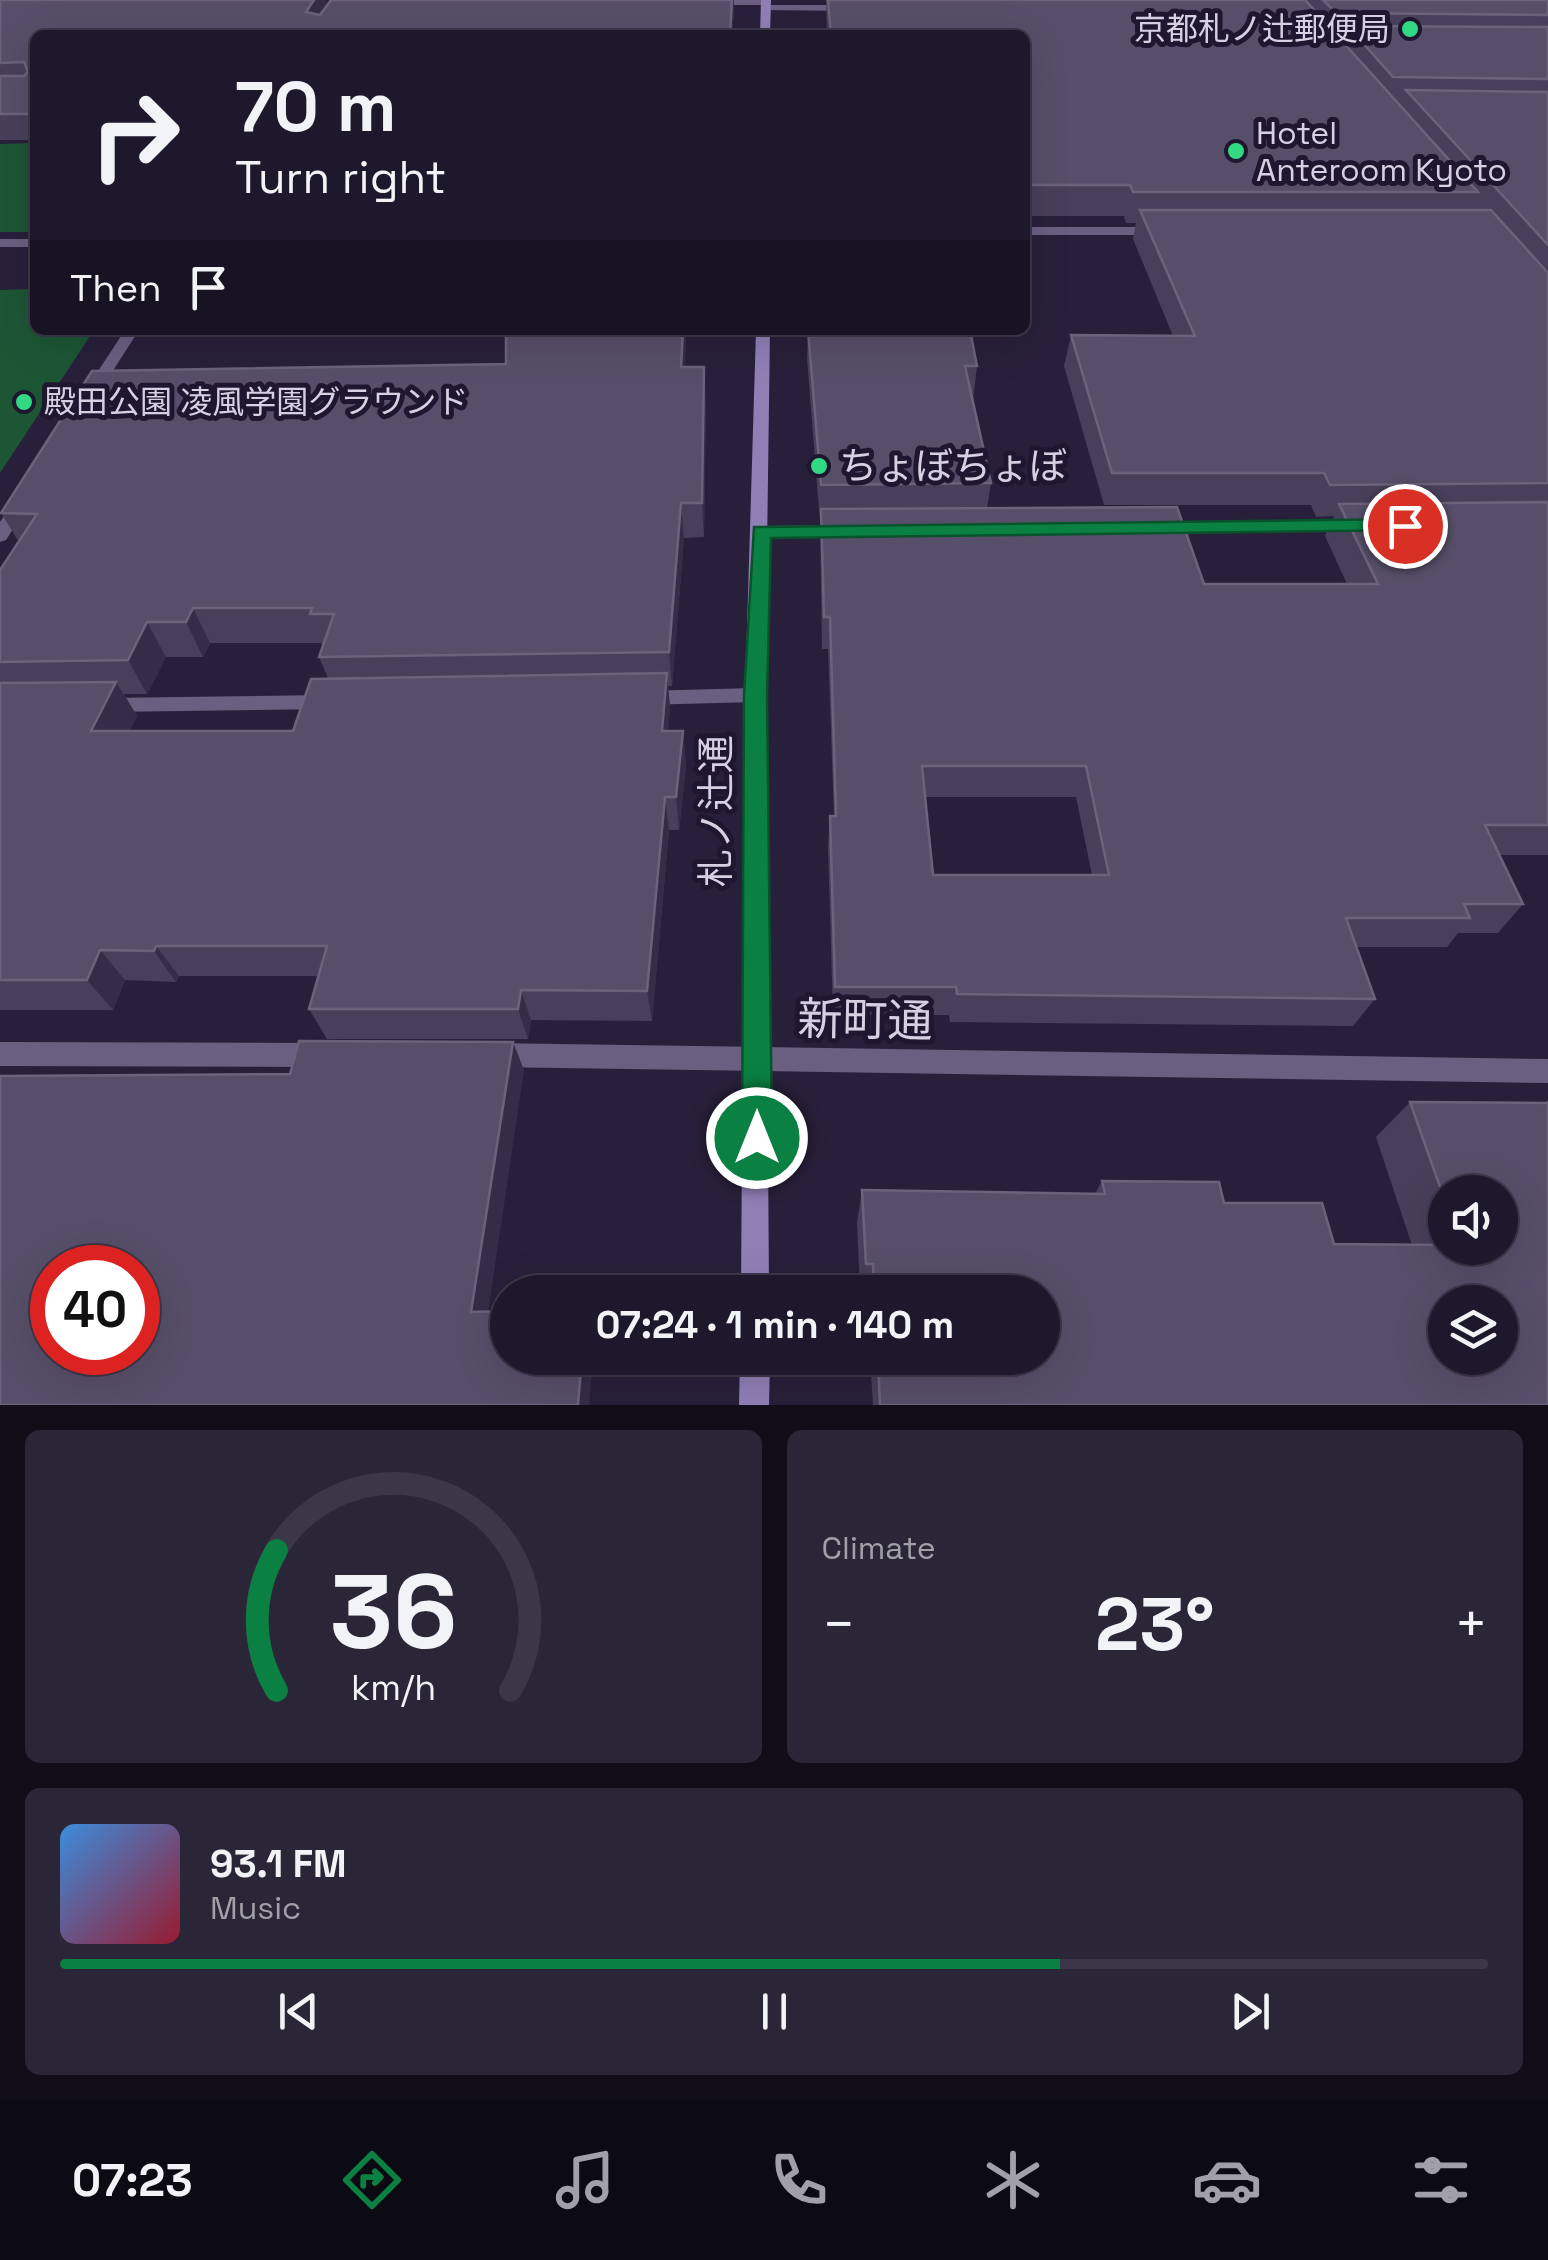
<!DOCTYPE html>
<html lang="en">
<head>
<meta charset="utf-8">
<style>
	:root { --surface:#1e182c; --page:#2b2538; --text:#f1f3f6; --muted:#a1a0a9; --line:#3c3748; --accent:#0b8043 }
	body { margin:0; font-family:"Space Grotesk","Noto Sans JP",sans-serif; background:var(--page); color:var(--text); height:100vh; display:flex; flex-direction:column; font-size:38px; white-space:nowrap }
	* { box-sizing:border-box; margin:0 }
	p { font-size:32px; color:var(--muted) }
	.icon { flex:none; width:55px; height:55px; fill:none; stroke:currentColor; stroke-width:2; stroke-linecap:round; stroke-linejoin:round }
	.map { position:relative; height:1405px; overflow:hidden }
	.details { display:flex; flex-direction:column; gap:25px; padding:25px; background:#100d18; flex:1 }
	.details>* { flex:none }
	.hud { position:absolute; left:30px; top:30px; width:1000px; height:305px; border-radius:15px; box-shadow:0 10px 40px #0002,0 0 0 2px var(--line); background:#1e182c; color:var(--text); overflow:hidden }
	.buttons { position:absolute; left:1428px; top:1175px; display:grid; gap:20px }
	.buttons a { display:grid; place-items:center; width:90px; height:90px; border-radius:50%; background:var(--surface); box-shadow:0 10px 40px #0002,0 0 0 2px var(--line); font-size:50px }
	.speed { position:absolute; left:30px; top:1245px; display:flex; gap:20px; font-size:50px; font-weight:700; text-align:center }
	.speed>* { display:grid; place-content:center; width:130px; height:130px; border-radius:50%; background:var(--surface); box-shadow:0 10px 40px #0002,0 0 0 2px var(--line); line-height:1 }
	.speed .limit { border:15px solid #d22; background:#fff; color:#111 }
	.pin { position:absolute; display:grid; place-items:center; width:85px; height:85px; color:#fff; margin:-42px; border:5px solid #fff; border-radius:50%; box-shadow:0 2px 10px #0007 }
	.me { position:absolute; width:110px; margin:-55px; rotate:0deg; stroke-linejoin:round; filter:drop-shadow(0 0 8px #0008) }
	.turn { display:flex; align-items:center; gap:35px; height:210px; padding:0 40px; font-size:45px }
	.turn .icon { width:130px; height:130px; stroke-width:2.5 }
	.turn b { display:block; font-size:70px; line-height:85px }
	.then { display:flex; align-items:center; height:95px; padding:0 40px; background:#0003; gap:20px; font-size:38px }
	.big { font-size:75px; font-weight:700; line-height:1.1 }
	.details .card { flex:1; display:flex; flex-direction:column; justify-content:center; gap:15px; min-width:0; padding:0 35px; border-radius:15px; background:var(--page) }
	.details .dial { align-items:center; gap:0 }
	.dial svg { height:260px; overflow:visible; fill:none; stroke:var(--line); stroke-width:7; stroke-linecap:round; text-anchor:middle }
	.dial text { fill:var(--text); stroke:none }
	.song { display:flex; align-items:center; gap:30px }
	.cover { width:120px; height:120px; border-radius:15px; background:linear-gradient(135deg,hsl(210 70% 55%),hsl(350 70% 35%)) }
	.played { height:10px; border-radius:5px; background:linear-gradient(90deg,var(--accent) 70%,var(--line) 70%) }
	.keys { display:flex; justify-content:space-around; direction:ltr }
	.heat { display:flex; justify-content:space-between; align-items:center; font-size:55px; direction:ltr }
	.details .tiles { flex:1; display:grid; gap:25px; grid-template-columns:1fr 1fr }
	.card:last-child { grid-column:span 2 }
	.trip { position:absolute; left:490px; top:1275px; width:570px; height:100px; border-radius:50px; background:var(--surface); box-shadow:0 10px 40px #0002,0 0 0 2px var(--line); font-weight:700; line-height:100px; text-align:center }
	.tab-bar { display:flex; height:160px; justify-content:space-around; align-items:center; background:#0c0a12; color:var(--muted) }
	.tab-bar .icon { width:70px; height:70px }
	.tab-bar .selected { color:var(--accent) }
	.tab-bar b { font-size:45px; color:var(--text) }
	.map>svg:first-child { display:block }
	.green { fill:#1c5635 }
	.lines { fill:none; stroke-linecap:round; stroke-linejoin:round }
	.street { fill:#6a5f81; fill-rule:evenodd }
	.secondary { fill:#907fb5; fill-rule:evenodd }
	.wall { fill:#483f5a; fill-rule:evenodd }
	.shaded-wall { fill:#352c47 }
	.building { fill:#574f69; stroke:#6b637c; stroke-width:2.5; fill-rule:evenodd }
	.route { fill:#0b8043; stroke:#07532c; stroke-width:2.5 }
	.poi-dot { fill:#32d882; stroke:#1f162f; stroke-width:4 }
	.labels { text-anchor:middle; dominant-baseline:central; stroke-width:10; stroke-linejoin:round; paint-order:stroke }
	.far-poi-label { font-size:32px; fill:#d6d1e2; stroke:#1f162f; text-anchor:start }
	.poi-label { font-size:38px; fill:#d6d1e2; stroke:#1f162f; text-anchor:start }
	.street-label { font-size:38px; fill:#d6d1e2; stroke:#1f162f }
	.near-street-label { font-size:45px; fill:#d6d1e2; stroke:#1f162f }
</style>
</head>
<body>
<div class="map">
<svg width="1548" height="1405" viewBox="0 0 1548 1405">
	<rect width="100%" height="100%" fill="#28203a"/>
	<!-- green -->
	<g class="green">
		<path d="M35 143V232H0V144Z"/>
		<path d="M35 289V330H94L0 473V290Z"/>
	</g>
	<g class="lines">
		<!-- street -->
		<g class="street">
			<path d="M704 0H769L771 2 766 5H707Z"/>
			<path d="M766 5H854L859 8 854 11 763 10Z"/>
			<path d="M1025 227H1161L1167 231 1161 235H1025Z"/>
			<rect x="0" y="239" width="35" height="8"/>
			<path d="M125 330H139L98 394H88L85 391Z"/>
			<path d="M20 499 29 504 6 540 0 542V522L14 500Z"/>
			<path d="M1354 520 1360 522 1363 526 1360 530 1158 534 1149 528 1158 522Z"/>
			<path d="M844 525 850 527 853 531 850 535 761 538 752 532 761 526Z"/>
			<path d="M755 688 765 695 755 702 642 705 632 698 642 691Z"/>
			<path d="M328 695 338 702 328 709 107 712 97 705 107 698Z"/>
			<path d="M0 1042 323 1043 332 1047 336 1055 332 1063 323 1067 0 1066Z"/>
			<path d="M492 1043 1548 1059V1083L492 1067 483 1063 479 1055 483 1047Z"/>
		</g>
		<!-- secondary -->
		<g class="secondary">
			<path d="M761 0H771L770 35H760Z"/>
			<path d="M756 330H770L765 695 769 1292H741L745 695Z"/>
			<path d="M740 1358H770L769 1405H739Z"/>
		</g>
	</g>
	<!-- wall -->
	<g class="wall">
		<path d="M0 0 327 5 734 9 732 35H35V140H0Z"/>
		<path d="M825 0H1548V855H1500L1523 904 1498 933H1458L1447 947H1356L1375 999 1353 1026 950 1022 949 1015H833L828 847 830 816H834L828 649H822L820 522 807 359 808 330 977 366 973 400 991 483 987 508 1204 584H1347L1325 536 1334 516 1316 517 1311 505H1104L1064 366 1071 335 1173 336 1133 239 1136 223H1126L1124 216H1025V35H827L826 1ZM925 797H1076L1092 875H933Z"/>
		<path d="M506 330H686L685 367 706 400 704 537 684 538 672 686H668L670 707 668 731H683L686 765 679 830H669L652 1021 531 1020 528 1039H327L309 1009 318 976H179L176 982 125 980 113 1010H0V570L19 542 1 513 506 364ZM210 643H321L323 647 319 657 328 678 293 731H129L137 716 124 694H147L166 657H203Z"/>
		<path d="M1548 1100V1405H873L870 1358H1042V1292H860L857 1222 862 1190 1095 1194 1102 1181 1224 1203 1334 1244 1412 1245 1376 1137 1410 1102 1544 1103ZM1445 1192 1500 1248H1445Z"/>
	</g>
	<!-- shaded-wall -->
	<g class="shaded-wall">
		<path d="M314 0H326L328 9 313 35 306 12Z"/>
		<path d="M732 0H734V9L732 35H730Z"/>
		<path d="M683 330H686L684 400 681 367Z"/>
		<path d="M704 367 706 400 704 537 702 503Z"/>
		<path d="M681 503 684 538 672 686 669 652Z"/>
		<path d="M193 608 210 643 203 657 186 622Z"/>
		<path d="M147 622 166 657 147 694 128 660Z"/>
		<path d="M667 673 670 707 666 765 662 731Z"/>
		<path d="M116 682 137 716 112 765 91 731Z"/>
		<path d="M683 731 686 765 679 830 676 797Z"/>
		<path d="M665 797 669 830 652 1021 647 991Z"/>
		<path d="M156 946 179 976 176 982 154 951Z"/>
		<path d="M100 950 125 980 113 1010 87 980Z"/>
		<path d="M521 990 531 1020 528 1039 518 1009Z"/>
		<path d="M513 1042 524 1070 485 1333 471 1312Z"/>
		<path d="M504 1311 508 1317V1345L501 1335Z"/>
		<path d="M582 1358H593L589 1405H578Z"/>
	</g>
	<!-- building -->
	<g class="building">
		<path d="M0 0H314L306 12 320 15 331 0H732L730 35H35V114H0V76H24L28 72 24 62 0 63Z"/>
		<path d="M828 0H1305L1478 192H1133L1130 185H1030V110H1025V35H831Z"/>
		<path d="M1323 0H1548V15L1336 13Z"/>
		<path d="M1348 26 1548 27V79L1393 77Z"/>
		<path d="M1406 90 1548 92V245Z"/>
		<path d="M1140 210H1491L1548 273V483L1330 485 1324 473H1112L1071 335 1195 336Z"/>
		<path d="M506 330H683L681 367H704L702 503H681L669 652 319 657 334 614H310L312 608H193L186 622H147L128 660 0 662V570L37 514 1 513 92 371 506 364Z"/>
		<path d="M808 330H970L977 366H965L991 483 821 485Z"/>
		<path d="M1548 502V825H1485L1523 904H1464L1470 918H1346L1375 999 957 994 956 987H835L830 816H836L830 617H824L821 509 1177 507 1204 584H1378L1339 504ZM922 766H1086L1109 875H933Z"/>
		<path d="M667 673 662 731H683L676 797H665L647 991 521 990 518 1009H309L327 946H156L154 951 100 950 87 980H0V683L116 682 91 731H293L311 679Z"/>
		<path d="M299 1041 513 1042 471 1312 504 1311 501 1335H508V1358H582L578 1405H0V1076L290 1074ZM52 1268H138V1352H52Z"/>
		<path d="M1410 1102 1548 1103V1405H880L878 1358H1042V1292H874L873 1264H866L862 1190 1105 1194 1102 1181 1219 1182 1224 1203H1322L1334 1244 1445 1245V1248H1500V1192H1445V1201ZM1445 1302H1500V1358H1445Z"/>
	</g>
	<!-- route -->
	<path class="route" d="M1405 519 1412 521V530L771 538 767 695 772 1138 768 1148 757 1152 746 1148 742 1138 744 695 754 527Z"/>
	<!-- markers -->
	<g class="poi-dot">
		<circle cx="1410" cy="29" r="10"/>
		<circle cx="1236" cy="151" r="10"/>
		<circle cx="24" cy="402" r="10"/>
		<circle cx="819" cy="466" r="10"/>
	</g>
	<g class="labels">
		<!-- far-poi labels -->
		<g class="far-poi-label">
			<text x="1390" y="29" text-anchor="end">京都札ノ辻郵便局</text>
			<text x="1256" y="133">Hotel<tspan x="1256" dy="37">Anteroom Kyoto</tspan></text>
			<text x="44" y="402">殿田公園 凌風学園グラウンド</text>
		</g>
		<!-- poi labels -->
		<g class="poi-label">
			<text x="839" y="466">ちょぼちょぼ</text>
		</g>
		<!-- street labels -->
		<g class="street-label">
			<text transform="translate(716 811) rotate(-90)">札ノ辻通</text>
		</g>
		<!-- near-street labels -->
		<g class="near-street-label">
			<text transform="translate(865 1020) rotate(1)">新町通</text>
		</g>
	</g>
</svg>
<div class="buttons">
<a><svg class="icon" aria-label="sound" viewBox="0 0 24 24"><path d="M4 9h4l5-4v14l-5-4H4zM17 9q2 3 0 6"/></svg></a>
<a><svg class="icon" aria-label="layers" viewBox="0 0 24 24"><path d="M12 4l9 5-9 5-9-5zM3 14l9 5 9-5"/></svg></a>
</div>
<div class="speed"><div class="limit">40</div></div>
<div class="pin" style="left:1405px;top:526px;background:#d93025"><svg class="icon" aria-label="arrive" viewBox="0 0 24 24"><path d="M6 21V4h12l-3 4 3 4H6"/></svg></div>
<svg class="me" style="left:757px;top:1138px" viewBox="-20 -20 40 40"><circle r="17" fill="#0b8043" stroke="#fff" stroke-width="3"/><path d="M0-11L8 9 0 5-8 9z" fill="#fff"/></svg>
<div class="trip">07:24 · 1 min · 140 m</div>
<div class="hud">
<div class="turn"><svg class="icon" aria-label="right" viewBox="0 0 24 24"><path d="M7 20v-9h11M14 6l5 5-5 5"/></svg><div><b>70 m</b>Turn right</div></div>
<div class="then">Then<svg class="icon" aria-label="arrive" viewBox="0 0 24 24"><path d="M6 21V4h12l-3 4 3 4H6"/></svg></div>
</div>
</div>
<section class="details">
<div class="tiles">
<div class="card dial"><svg viewBox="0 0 100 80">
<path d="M14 69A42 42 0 1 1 86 69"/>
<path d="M14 69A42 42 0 0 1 14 26" stroke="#0b8043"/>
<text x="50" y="56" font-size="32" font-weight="700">36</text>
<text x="50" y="72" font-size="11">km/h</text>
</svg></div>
<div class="card"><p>Climate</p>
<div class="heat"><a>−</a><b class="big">23°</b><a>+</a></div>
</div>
<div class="card">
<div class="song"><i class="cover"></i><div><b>93.1 FM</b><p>Music</p></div></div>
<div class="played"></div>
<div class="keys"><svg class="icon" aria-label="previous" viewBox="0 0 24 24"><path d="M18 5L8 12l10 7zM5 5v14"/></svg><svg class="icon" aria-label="pause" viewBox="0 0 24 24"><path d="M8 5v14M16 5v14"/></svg><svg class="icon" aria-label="next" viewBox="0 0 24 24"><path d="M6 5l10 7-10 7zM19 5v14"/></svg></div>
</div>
</div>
</section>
<nav class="tab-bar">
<b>07:23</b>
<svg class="icon selected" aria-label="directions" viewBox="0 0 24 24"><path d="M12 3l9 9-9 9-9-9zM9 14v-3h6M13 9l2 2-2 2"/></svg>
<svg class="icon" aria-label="music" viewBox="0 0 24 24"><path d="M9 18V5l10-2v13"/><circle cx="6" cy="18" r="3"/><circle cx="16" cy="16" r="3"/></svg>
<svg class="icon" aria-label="phone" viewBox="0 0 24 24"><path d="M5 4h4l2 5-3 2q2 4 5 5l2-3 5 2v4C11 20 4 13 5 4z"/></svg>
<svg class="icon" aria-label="climate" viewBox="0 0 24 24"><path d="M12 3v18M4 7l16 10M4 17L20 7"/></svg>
<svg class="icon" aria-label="car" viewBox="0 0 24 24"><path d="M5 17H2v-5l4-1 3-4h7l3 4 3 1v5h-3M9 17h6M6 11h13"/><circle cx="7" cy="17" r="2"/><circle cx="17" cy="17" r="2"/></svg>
<svg class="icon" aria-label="filters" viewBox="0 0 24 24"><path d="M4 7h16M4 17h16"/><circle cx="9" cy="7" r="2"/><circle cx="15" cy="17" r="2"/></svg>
</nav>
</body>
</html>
